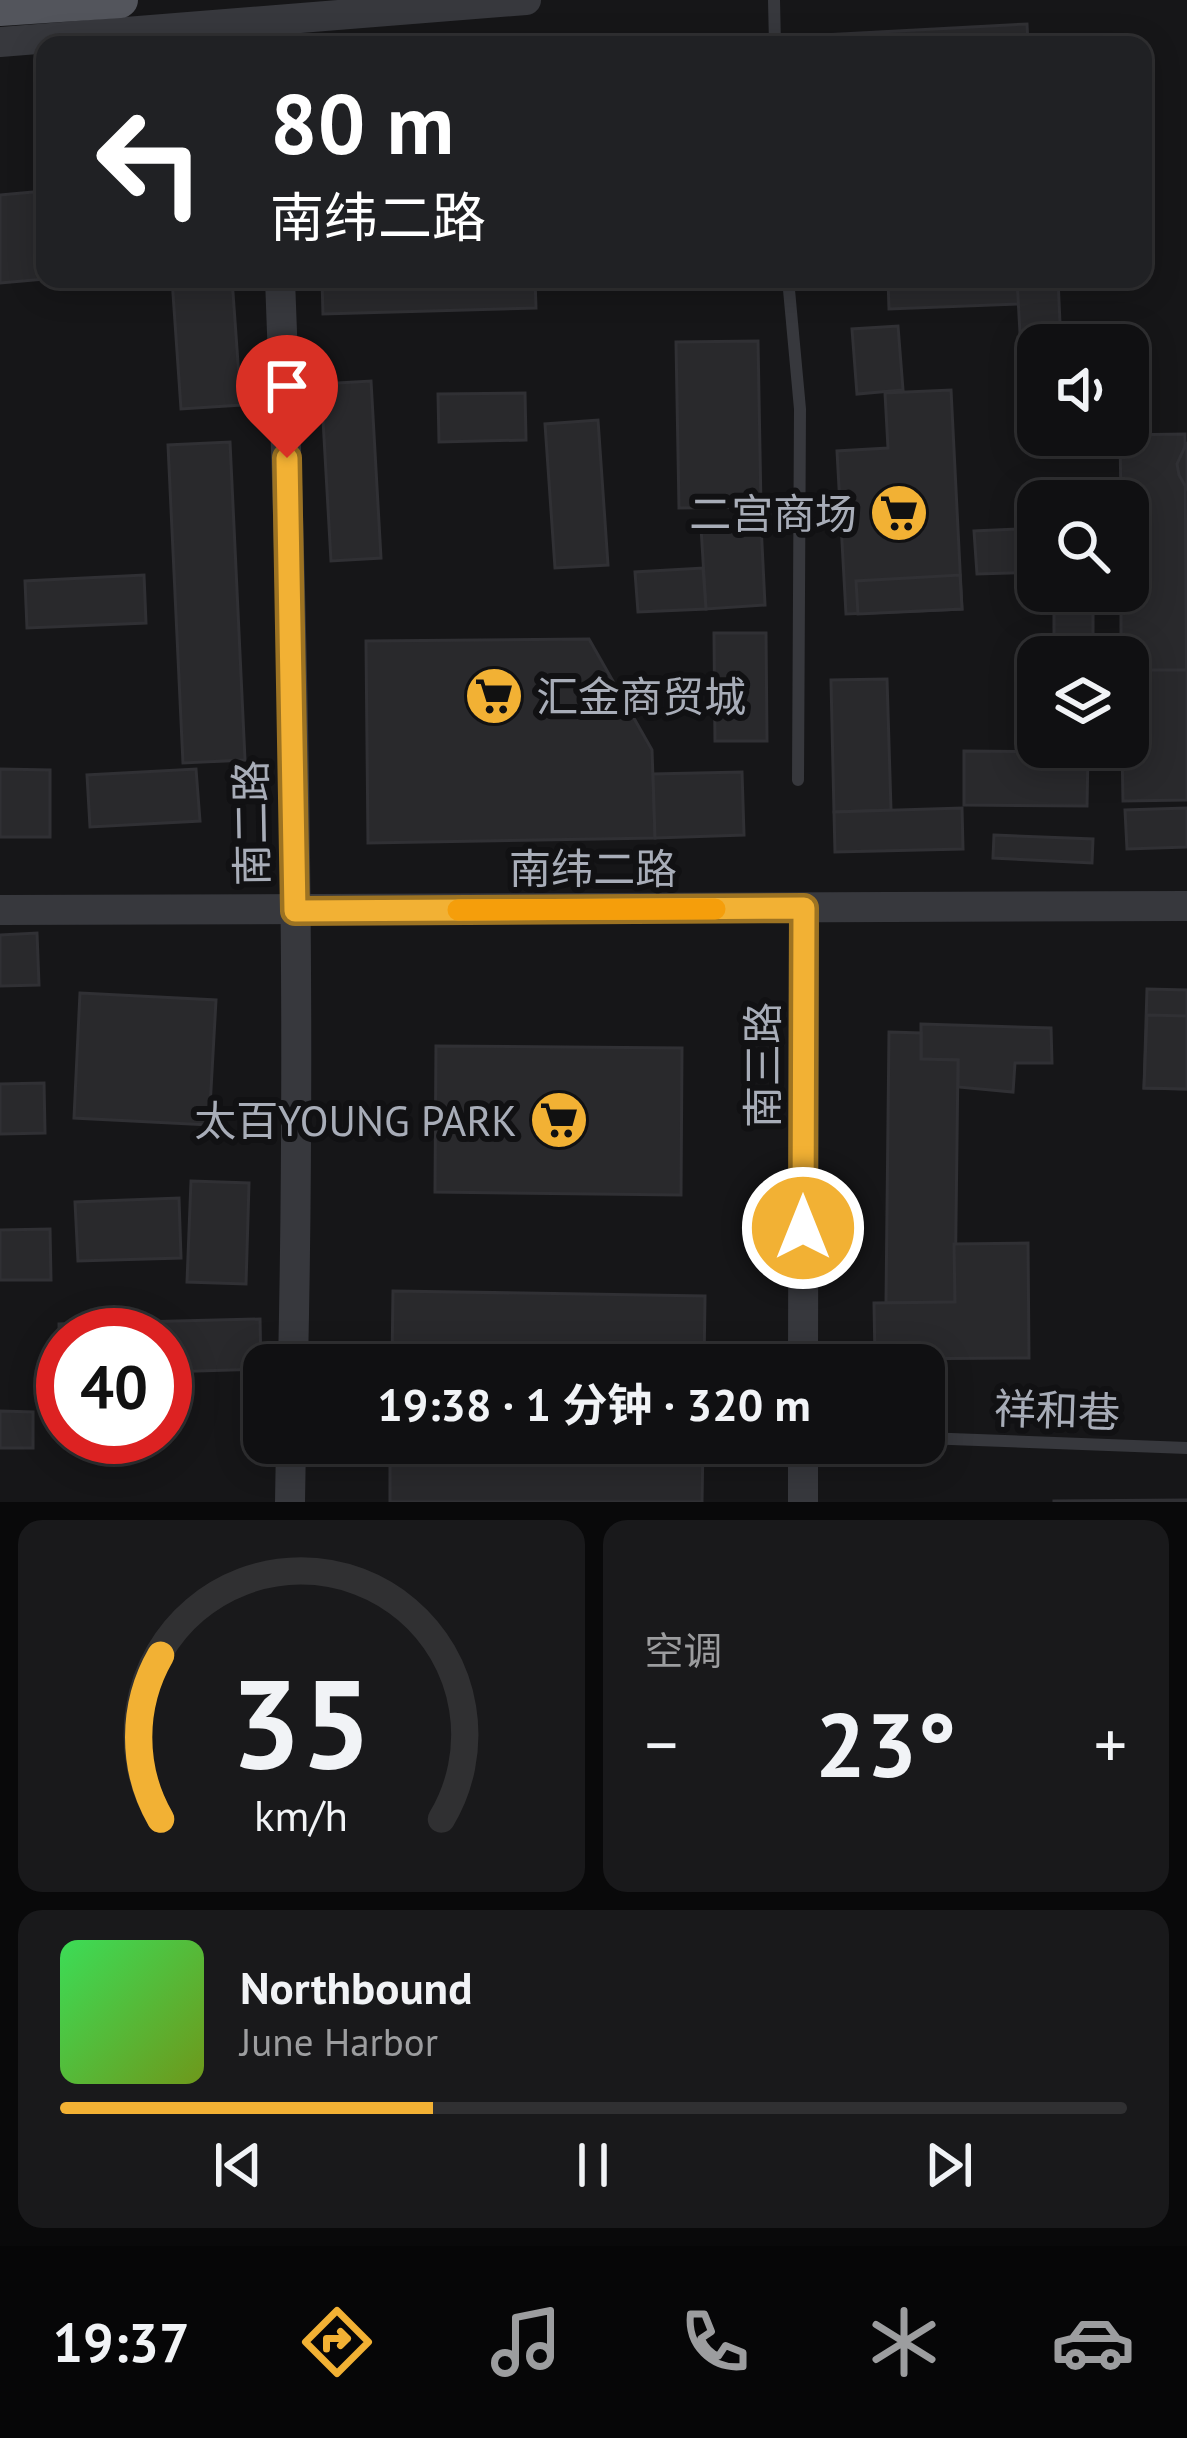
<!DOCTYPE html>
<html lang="zh">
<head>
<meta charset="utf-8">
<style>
	:root { --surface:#101012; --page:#19191b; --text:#f1f3f6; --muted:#9c9d9f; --line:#303032; --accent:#f2b134 }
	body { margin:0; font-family:"PT Sans","Noto Sans SC",sans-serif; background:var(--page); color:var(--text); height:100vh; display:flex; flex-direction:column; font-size:45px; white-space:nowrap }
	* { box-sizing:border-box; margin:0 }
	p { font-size:39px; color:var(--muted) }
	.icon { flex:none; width:66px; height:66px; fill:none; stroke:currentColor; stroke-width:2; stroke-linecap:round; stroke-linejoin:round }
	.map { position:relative; height:1502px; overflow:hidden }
	.side { display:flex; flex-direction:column; gap:18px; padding:18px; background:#09090a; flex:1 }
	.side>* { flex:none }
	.guide { position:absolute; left:36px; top:36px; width:1116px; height:252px; border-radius:24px; box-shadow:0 6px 30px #0003,0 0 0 3px var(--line); background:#202124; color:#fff; overflow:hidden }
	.tools { position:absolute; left:1017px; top:324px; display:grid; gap:24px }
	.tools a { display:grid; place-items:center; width:132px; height:132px; border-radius:24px; background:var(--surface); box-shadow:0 6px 30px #0003,0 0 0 3px var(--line); font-size:60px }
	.speed { position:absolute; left:36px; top:1308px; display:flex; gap:24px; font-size:60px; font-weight:700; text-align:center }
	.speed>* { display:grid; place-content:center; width:156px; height:156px; border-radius:50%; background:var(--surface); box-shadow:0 6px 30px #0003,0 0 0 3px var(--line); line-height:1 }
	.speed .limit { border:18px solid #d22; background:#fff; color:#111 }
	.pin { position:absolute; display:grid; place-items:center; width:102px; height:102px; color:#fff; margin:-123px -51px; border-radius:50% 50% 50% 0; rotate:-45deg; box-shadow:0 0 12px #0007 }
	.pin .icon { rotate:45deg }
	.me { position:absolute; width:132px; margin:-66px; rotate:0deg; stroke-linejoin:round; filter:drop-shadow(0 0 9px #0008) }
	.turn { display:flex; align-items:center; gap:42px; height:252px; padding:0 36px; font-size:54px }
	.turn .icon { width:156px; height:156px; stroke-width:2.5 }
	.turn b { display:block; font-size:84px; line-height:102px }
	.big { font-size:90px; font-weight:700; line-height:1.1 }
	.side .card { flex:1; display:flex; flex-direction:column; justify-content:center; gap:18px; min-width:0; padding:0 42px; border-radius:24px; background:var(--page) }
	.side .dial { align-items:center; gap:0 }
	.dial svg { height:312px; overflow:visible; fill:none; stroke:var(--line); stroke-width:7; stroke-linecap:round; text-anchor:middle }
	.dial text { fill:var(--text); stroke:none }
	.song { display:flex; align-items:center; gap:36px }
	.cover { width:144px; height:144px; border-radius:18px; background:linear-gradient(135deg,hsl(130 70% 55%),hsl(80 70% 35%)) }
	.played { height:12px; border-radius:6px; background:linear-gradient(90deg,var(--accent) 35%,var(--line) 35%) }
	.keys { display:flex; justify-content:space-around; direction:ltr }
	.heat { display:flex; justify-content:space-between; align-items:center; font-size:66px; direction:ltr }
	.side .tiles { flex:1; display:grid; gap:18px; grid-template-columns:1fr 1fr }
	.card:last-child { grid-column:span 2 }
	.trip { position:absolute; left:243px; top:1344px; width:702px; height:120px; border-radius:24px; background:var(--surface); box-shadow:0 6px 30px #0003,0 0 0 3px var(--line); font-weight:700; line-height:120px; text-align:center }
	.tab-bar { display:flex; height:192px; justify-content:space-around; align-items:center; background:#060607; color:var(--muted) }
	.tab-bar .icon { width:84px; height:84px }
	.tab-bar .active { color:var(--accent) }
	.tab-bar b { font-size:54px; color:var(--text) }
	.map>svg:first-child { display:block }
	.building { fill:#29292c; stroke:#303034; stroke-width:3 }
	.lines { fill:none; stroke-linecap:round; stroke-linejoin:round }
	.service { stroke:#37383d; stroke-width:12 }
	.tertiary { stroke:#37383d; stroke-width:30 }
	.primary { stroke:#53555c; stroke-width:36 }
	.route-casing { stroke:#9d7322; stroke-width:30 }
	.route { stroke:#f2b134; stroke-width:21 }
	.slow { stroke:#f59e0b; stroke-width:21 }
	.labels { text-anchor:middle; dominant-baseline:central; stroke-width:12; stroke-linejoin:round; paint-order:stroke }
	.poi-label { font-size:42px; fill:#a8adb8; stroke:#111113; text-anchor:end }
	.street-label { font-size:42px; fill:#a8adb8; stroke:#111113 }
</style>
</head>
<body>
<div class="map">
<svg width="1187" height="1502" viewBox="0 0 1187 1502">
	<rect width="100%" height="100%" fill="#161618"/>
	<!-- building -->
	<g class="building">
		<path d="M1027 24 1028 45H825L824 35Z"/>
		<path d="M45 191 46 279 0 283V195Z"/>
		<path d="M172 279H232L241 405 181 409Z"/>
		<path d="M322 279H535L536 308 323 314Z"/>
		<path d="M888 279H1017L1019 304 889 309Z"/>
		<path d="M1017 279H1058L1061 345H1038V435H1066V440L1026 442Z"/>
		<path d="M898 326 903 390 857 394 852 329Z"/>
		<path d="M758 341 761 507 679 508 676 342Z"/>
		<path d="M371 381 381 558 331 561 321 384Z"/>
		<path d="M951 390 962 609 846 614 837 451 888 448 885 393Z"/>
		<path d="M525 393 526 440 439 442 438 394Z"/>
		<path d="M598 420 608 565 555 568 545 424Z"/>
		<path d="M1185 434 1187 772 1123 773V747H1128V657H1121V591H1128V501H1121L1120 435Z"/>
		<path d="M230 442 245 760 183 763 168 445Z"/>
		<path d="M1187 442V489L1179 475 1177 464Z"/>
		<path d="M1090 486 1091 501H1042L1041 488Z"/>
		<path d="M761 524 765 605 706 609 701 527Z"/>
		<path d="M1038 528V572L977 574 974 531Z"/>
		<path d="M703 568 706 609 638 612 635 572Z"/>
		<path d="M144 575 146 623 27 628 25 581Z"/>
		<path d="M960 575 962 609 858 614 856 581Z"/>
		<rect x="1054" y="591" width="39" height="66"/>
		<path d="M714 633H766L767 741H715Z"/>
		<path d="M589 639 652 750 655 838 368 843 366 641Z"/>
		<path d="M1128 670H1187V800L1123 801 1122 747H1128Z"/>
		<path d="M887 679 891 810 834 812 831 680Z"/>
		<path d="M964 751 1088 752 1087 806 964 805Z"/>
		<path d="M0 769 50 770V837H0Z"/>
		<path d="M196 769 200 821 90 827 87 775Z"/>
		<path d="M742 772 744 835 655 838 653 774Z"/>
		<path d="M962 808 963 849 835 852 834 812Z"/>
		<path d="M1187 808V847L1127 849 1125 810Z"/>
		<path d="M994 835 1093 839 1092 863 993 858Z"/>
		<path d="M37 933 39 985 0 986V935Z"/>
		<path d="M1147 989 1187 990V1089L1144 1088Z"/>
		<path d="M80 993 216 1000 209 1125 74 1118Z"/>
		<path d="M1147 1015 1187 1016V1089L1144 1088Z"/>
		<path d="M921 1024 1051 1028 1052 1063H1015L1013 1092 958 1087V1060L921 1059Z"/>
		<path d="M889 1032 921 1033V1059L958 1060 955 1302 886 1303Z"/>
		<path d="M436 1046 682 1048 681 1195 435 1192Z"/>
		<path d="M44 1083 45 1133 0 1134V1084Z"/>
		<path d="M191 1181 249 1183 246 1284 187 1282Z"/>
		<path d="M179 1198 181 1258 78 1261 75 1202Z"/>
		<path d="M50 1229 51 1280H0V1230Z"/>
		<path d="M1028 1243 1029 1358 875 1359 874 1303 955 1302 954 1244Z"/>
		<path d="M393 1291 705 1296 704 1365H392Z"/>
		<path d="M260 1319 261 1369 165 1372V1335H63L60 1374 59 1324Z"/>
		<path d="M0 1411 33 1412V1448H0Z"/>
		<path d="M390 1443H703L702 1502H390Z"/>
		<path d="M1187 1500V1502H1054V1501Z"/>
	</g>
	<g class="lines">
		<!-- service -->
		<g class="service">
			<path d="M774 0 775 45"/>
			<path d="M788 279 800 409 798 780"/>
			<path d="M924 1438 1187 1448"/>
		</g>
		<!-- tertiary -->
		<g class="tertiary">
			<path d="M0 42 526 0"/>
			<path d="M280 279C294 641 301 1003 293 1365"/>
			<path d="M0 910 1187 906"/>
			<path d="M803 1365 804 909"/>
			<path d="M290 1502 291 1443"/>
			<path d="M803 1502V1443"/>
		</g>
		<!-- primary -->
		<path class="primary" d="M0 8 120 0"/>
	</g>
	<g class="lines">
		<defs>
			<path id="route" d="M287 458 295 911 804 908 803 1228"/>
		</defs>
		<!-- route casing -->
		<use href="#route" class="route-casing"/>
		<!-- route -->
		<use href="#route" class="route"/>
		<!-- slow -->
		<path class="slow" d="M458 910 715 909"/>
	</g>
	<!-- icons -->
	<defs>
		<symbol id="supermarket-disc" viewBox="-11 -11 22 22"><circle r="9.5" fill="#f2b134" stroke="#111113"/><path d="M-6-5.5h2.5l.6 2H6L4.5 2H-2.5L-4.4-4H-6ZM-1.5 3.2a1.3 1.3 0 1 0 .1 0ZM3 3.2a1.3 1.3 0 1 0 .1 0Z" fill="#111"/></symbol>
	</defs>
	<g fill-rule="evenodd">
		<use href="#supermarket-disc" x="866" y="480" width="66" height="66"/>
		<use href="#supermarket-disc" x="461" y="663" width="66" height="66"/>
		<use href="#supermarket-disc" x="526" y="1087" width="66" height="66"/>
	</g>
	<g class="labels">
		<!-- poi labels -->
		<g class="poi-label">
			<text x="857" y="513">二宫商场</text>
			<text x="536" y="696" text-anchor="start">汇金商贸城</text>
			<text x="517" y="1120">太百YOUNG PARK</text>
		</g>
		<!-- street labels -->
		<g class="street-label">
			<text transform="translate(251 823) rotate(-91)">南二路</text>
			<text x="593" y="868">南纬二路</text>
			<text transform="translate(762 1065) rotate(-90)">南三路</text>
			<text transform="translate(1057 1410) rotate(2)">祥和巷</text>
		</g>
	</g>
</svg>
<div class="tools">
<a><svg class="icon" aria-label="sound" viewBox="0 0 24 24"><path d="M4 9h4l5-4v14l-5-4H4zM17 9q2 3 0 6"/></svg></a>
<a><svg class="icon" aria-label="search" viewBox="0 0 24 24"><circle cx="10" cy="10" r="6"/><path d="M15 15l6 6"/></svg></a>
<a><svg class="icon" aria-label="layers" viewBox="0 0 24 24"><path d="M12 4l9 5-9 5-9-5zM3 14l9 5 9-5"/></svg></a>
</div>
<div class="speed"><div class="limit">40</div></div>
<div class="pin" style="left:287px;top:458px;background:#d93025"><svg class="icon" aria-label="arrive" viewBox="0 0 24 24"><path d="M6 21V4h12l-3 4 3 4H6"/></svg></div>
<svg class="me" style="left:803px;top:1228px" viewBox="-20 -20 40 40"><circle r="17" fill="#f2b134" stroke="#fff" stroke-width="3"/><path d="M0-11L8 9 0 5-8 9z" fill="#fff"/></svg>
<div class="trip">19:38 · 1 分钟 · 320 m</div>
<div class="guide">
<div class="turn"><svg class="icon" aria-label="left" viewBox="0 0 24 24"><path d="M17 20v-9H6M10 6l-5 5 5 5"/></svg><div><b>80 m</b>南纬二路</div></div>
</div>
</div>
<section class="side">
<div class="tiles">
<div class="card dial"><svg viewBox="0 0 100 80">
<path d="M14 69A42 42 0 1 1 86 69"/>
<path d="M14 69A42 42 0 0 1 14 27" stroke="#f2b134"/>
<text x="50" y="56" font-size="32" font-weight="700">35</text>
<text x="50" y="72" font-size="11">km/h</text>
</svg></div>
<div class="card"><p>空调</p>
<div class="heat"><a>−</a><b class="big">23°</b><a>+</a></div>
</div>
<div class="card">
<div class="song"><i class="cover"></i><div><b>Northbound</b><p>June Harbor</p></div></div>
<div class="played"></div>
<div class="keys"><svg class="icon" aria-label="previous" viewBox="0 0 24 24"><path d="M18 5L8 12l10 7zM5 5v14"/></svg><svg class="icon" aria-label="pause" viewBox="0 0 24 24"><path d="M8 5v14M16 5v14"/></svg><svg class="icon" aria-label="next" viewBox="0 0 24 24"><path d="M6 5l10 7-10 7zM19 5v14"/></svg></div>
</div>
</div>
</section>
<nav class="tab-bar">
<b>19:37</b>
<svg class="icon active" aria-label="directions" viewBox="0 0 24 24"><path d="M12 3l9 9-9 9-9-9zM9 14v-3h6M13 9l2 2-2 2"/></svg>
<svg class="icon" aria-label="music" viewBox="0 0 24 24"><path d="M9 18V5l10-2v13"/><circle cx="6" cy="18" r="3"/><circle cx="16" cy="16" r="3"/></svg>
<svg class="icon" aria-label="phone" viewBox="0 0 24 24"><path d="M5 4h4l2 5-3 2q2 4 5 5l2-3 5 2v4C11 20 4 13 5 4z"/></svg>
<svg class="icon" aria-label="climate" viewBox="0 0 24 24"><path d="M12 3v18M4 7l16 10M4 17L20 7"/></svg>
<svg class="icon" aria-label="car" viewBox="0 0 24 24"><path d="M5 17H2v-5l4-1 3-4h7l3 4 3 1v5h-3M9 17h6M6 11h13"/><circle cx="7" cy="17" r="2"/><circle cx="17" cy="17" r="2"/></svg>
</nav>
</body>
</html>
